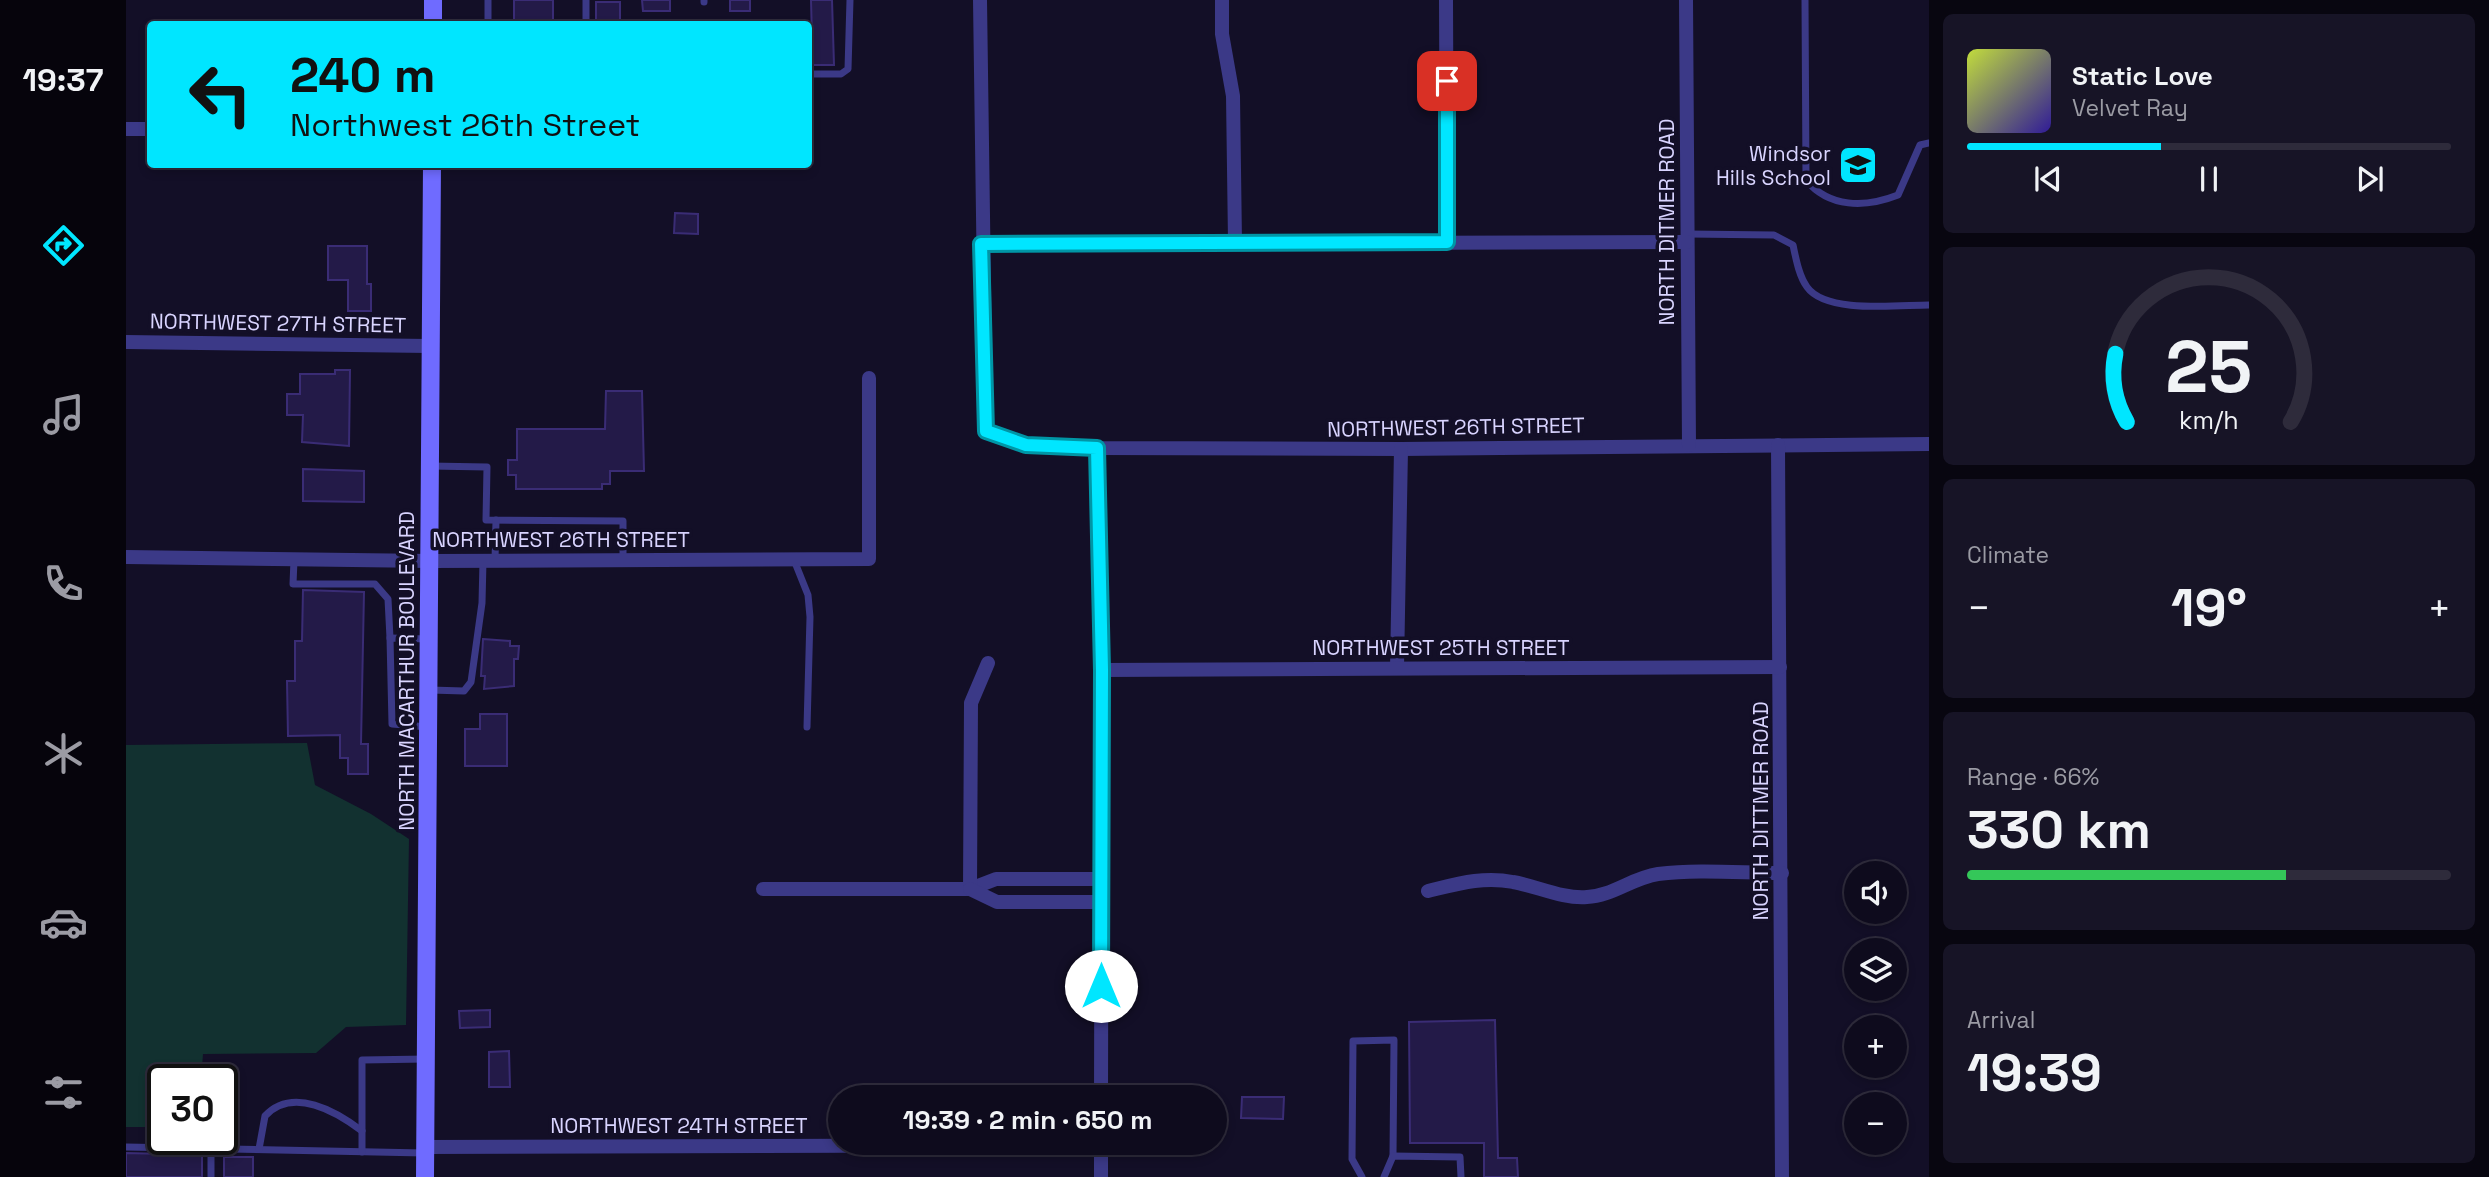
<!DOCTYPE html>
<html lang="en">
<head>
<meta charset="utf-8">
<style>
	:root { --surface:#0e0b1d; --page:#171426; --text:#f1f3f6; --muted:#9b9ba4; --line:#2e2b3b; --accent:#00e6ff }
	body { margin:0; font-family:"Space Grotesk",sans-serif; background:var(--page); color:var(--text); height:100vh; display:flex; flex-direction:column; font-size:26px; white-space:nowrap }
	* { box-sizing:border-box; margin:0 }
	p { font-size:23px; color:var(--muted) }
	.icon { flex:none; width:38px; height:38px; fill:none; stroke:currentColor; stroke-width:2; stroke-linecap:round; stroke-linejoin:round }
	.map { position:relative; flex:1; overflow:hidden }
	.details { display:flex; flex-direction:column; gap:14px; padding:14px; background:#080610; width:560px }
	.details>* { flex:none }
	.top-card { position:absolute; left:21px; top:21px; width:665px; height:147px; border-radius:7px; box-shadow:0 4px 10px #0003,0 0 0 2px var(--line); background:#00e6ff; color:#111; overflow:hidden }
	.fabs { position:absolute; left:1718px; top:861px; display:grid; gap:14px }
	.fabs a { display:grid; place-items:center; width:63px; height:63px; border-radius:50%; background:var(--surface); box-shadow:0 4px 10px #0003,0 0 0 2px var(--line); font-size:35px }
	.speed { position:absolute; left:21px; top:1064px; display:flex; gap:14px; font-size:35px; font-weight:700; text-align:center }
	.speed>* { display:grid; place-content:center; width:91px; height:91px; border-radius:50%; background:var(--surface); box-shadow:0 4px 10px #0003,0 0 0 2px var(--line); line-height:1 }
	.speed .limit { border:4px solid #111; border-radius:10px; background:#fff; color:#111 }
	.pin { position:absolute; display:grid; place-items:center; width:60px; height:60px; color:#fff; margin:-30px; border-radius:14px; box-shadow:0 4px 10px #0006 }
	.me { position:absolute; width:77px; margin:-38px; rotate:0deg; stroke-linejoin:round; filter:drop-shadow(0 0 5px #0008) }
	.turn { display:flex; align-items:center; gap:24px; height:147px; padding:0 28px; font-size:32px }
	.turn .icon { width:91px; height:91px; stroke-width:2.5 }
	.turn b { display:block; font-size:49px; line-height:60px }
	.big { font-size:52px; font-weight:800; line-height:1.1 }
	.details .card { flex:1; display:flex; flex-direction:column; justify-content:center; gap:10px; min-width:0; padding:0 24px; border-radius:10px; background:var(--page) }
	.details .dial { align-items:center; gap:0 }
	.dial svg { height:182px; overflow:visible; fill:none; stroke:var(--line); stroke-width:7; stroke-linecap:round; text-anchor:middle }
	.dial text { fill:var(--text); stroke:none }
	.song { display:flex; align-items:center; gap:21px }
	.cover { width:84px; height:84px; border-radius:10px; background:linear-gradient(135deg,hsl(70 70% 55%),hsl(250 70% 35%)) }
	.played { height:7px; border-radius:4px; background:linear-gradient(90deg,var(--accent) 40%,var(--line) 40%) }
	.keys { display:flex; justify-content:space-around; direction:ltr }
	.heat { display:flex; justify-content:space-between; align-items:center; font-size:38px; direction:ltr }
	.charge { height:10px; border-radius:5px; background:linear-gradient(90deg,#34c759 66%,var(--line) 0) }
	.trip { position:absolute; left:702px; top:1085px; width:399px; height:70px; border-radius:35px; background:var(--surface); box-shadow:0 4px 10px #0003,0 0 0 2px var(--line); font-weight:800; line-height:70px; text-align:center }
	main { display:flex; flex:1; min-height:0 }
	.dock { display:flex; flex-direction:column; width:126px; justify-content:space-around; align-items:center; background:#06040c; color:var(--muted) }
	.dock .icon { width:49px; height:49px }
	.dock .selected { color:var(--accent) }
	.dock b { font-size:32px; color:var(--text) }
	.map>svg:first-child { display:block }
	.green { fill:#123130 }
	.building { fill:#231a48; stroke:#3a2c75; stroke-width:2 }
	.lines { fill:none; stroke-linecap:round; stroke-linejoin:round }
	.lane { stroke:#3b3987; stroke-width:7 }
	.street { stroke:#3b3987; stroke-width:14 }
	.secondary { stroke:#6f6bff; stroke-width:18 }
	.route-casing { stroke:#0096a6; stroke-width:18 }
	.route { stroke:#00e6ff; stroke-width:12 }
	.labels { text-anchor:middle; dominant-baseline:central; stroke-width:7; stroke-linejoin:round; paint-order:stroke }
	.poi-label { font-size:21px; fill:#d9d4ff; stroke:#130f27; text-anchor:end }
	.street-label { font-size:21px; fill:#d9d4ff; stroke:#130f27 }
</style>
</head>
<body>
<main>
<nav class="dock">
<b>19:37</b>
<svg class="icon selected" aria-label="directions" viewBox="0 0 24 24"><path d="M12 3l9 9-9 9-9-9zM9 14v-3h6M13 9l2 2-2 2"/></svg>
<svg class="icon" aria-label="music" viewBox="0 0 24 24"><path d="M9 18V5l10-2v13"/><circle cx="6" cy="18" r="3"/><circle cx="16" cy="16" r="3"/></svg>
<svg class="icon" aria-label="phone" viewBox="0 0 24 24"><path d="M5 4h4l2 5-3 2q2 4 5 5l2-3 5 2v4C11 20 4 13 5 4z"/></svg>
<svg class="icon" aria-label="climate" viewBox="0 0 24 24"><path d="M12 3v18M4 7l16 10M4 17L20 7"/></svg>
<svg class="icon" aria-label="car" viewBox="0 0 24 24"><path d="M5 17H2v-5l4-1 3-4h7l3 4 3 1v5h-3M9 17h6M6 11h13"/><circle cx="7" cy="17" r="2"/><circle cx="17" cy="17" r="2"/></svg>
<svg class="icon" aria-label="filters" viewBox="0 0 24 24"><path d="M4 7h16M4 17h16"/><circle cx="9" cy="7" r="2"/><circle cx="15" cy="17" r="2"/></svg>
</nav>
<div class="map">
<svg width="1803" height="1177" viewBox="0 0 1803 1177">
	<rect width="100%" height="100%" fill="#130f27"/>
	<!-- green -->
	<path class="green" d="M181 743 189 785 245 814 283 839 280 1025 220 1027 190 1053 77 1054 75 1080H37V1127H0V745Z"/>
	<!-- building -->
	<g class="building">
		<rect x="388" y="0" width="39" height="24"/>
		<path d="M516 0H544V11H517Z"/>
		<rect x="604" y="0" width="20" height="11"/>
		<path d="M685 0H706L708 65H682V38H686Z"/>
		<rect x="470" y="2" width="24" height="22"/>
		<path d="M549 213 572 214V234L548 233Z"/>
		<path d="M202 246H241V284H245V311H222V280H202Z"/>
		<path d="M209 370H224L223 446 176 442 177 415H161V394H174V374H209Z"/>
		<path d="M480 391H516L518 471H484V484H476V489H390V475H382V460H391V429H479Z"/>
		<path d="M177 469 238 471V502L177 501Z"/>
		<path d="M177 590 238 592 235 744H242V774H222V758H214V735L162 736 161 681H169V641H176Z"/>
		<path d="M357 639 384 641V646H393L392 659H388V686L358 689 359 676H355Z"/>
		<path d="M354 714H381V766H339V729H354Z"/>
		<path d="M364 1010V1027L334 1028 333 1011Z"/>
		<path d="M1369 1020 1372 1158H1391L1392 1177H1358V1143H1284L1283 1022Z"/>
		<path d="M383 1051 384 1087H363V1052Z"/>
		<path d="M1116 1097H1158L1157 1119 1115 1118Z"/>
		<path d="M0 1153 76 1155V1177H0Z"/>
		<rect x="98" y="1157" width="29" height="20"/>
	</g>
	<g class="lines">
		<!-- lane -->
		<g class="lane">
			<path d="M362 0V24"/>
			<path d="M578 0V2"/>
			<path d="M1679 0 1680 180C1703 208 1739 208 1772 195L1794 145 1803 143"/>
			<path d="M460 24V0"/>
			<path d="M682 74H715L722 69 724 0"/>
			<path d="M1562 234 1648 235 1667 245C1670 259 1673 276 1681 287 1700 314 1772 305 1803 305"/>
			<path d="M304 466 361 467 360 520 497 521V560"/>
			<path d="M168 560 167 584H249L262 599 264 638"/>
			<path d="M369 560 370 520"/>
			<path d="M668 560 682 595 684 617 681 727"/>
			<path d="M304 690 338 691 345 682 356 603 357 561"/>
			<path d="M302 727 266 724 264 638 302 639"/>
			<path d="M0 1147 298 1153"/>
			<path d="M85 1148V1177"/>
			<path d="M133 1149 139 1116C167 1086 211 1112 236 1131"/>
			<path d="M236 1152V1060L300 1059"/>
			<path d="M1236 1177 1226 1159 1227 1041 1268 1040 1267 1156"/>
			<path d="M1258 1177 1267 1156 1334 1157 1335 1177"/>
		</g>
		<!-- street -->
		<g class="street">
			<path d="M854 0 860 431 899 445 971 448 1275 449 1803 444"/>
			<path d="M1096 0V34L1107 96 1109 242"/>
			<path d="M1320 0 1321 242"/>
			<path d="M1560 0 1563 445"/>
			<path d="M0 129H24"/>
			<path d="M855 244 1561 242"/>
			<path d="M0 342 303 346"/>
			<path d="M1652 445 1656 1177"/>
			<path d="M971 448 976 670 975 1097"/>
			<path d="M0 557 304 561 743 559V378"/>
			<path d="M1271 668 1275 449"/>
			<path d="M976 670 1654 667"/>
			<path d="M637 889H844L870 879H975"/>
			<path d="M844 889 845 703 862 663"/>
			<path d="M844 889 871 902H975"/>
			<path d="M1302 891C1331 884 1357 876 1387 882 1411 886 1436 899 1461 897 1486 896 1506 878 1532 874 1572 869 1616 873 1656 873"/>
			<path d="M975 1143V1177"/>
			<path d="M299 1147 975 1145"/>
		</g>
		<!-- secondary -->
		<g class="secondary">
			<path d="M307 24V0"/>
			<path d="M299 1177 306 164"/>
		</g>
	</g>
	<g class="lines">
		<defs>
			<path id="route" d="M975 986 976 670 971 448 900 445 860 431 855 244 1321 242V81"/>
		</defs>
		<!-- route casing -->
		<use href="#route" class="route-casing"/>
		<!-- route -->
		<use href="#route" class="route"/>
	</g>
	<!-- icons -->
	<defs>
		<symbol id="school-square" viewBox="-11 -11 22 22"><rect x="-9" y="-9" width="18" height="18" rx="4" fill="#00e6ff" stroke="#130f27"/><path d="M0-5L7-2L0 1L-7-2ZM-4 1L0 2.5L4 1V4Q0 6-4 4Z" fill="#111"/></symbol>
	</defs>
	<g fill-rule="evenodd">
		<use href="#school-square" x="1710" y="143" width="44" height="44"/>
	</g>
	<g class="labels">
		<!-- poi labels -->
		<g class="poi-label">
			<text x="1705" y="153">Windsor<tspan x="1705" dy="24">Hills School</tspan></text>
		</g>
		<!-- street labels -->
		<g class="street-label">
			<text transform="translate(1540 222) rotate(-90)">NORTH DITMER ROAD</text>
			<text transform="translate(152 323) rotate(1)">NORTHWEST 27TH STREET</text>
			<text transform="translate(1330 427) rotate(-1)">NORTHWEST 26TH STREET</text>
			<text x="435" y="539">NORTHWEST 26TH STREET</text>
			<text x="1315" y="647">NORTHWEST 25TH STREET</text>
			<text transform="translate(280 671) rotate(-90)">NORTH MACARTHUR BOULEVARD</text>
			<text transform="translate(1634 811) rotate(-90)">NORTH DITTMER ROAD</text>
			<text x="553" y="1125">NORTHWEST 24TH STREET</text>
		</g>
	</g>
</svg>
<div class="fabs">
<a><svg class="icon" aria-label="sound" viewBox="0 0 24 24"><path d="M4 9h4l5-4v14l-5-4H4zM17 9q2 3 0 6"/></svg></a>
<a><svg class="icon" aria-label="layers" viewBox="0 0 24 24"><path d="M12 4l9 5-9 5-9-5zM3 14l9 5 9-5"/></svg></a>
<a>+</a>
<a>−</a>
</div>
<div class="speed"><div class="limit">30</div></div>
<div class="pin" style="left:1321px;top:81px;background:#d93025"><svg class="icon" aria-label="arrive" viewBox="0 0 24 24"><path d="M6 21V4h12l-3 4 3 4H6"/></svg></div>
<svg class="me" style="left:975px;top:986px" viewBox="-20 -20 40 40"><circle r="19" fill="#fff"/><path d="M0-13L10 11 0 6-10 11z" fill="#00e6ff"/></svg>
<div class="trip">19:39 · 2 min · 650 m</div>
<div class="top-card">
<div class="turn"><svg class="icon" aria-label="left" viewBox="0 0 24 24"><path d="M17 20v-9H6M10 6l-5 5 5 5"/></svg><div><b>240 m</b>Northwest 26th Street</div></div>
</div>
</div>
<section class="details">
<div class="card">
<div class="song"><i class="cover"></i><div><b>Static Love</b><p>Velvet Ray</p></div></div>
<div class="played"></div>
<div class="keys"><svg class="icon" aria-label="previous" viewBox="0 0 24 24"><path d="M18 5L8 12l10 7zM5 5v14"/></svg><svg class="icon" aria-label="pause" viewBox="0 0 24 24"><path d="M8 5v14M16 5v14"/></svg><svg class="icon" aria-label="next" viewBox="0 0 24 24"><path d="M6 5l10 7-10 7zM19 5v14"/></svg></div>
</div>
<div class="card dial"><svg viewBox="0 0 100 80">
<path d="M14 69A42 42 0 1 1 86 69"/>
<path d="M14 69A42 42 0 0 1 9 39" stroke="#00e6ff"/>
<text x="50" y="56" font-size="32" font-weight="700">25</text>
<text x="50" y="72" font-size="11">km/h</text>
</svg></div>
<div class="card"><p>Climate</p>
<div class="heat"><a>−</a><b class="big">19°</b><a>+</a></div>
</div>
<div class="card"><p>Range · 66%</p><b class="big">330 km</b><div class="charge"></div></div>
<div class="card"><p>Arrival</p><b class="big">19:39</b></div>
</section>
</main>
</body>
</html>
